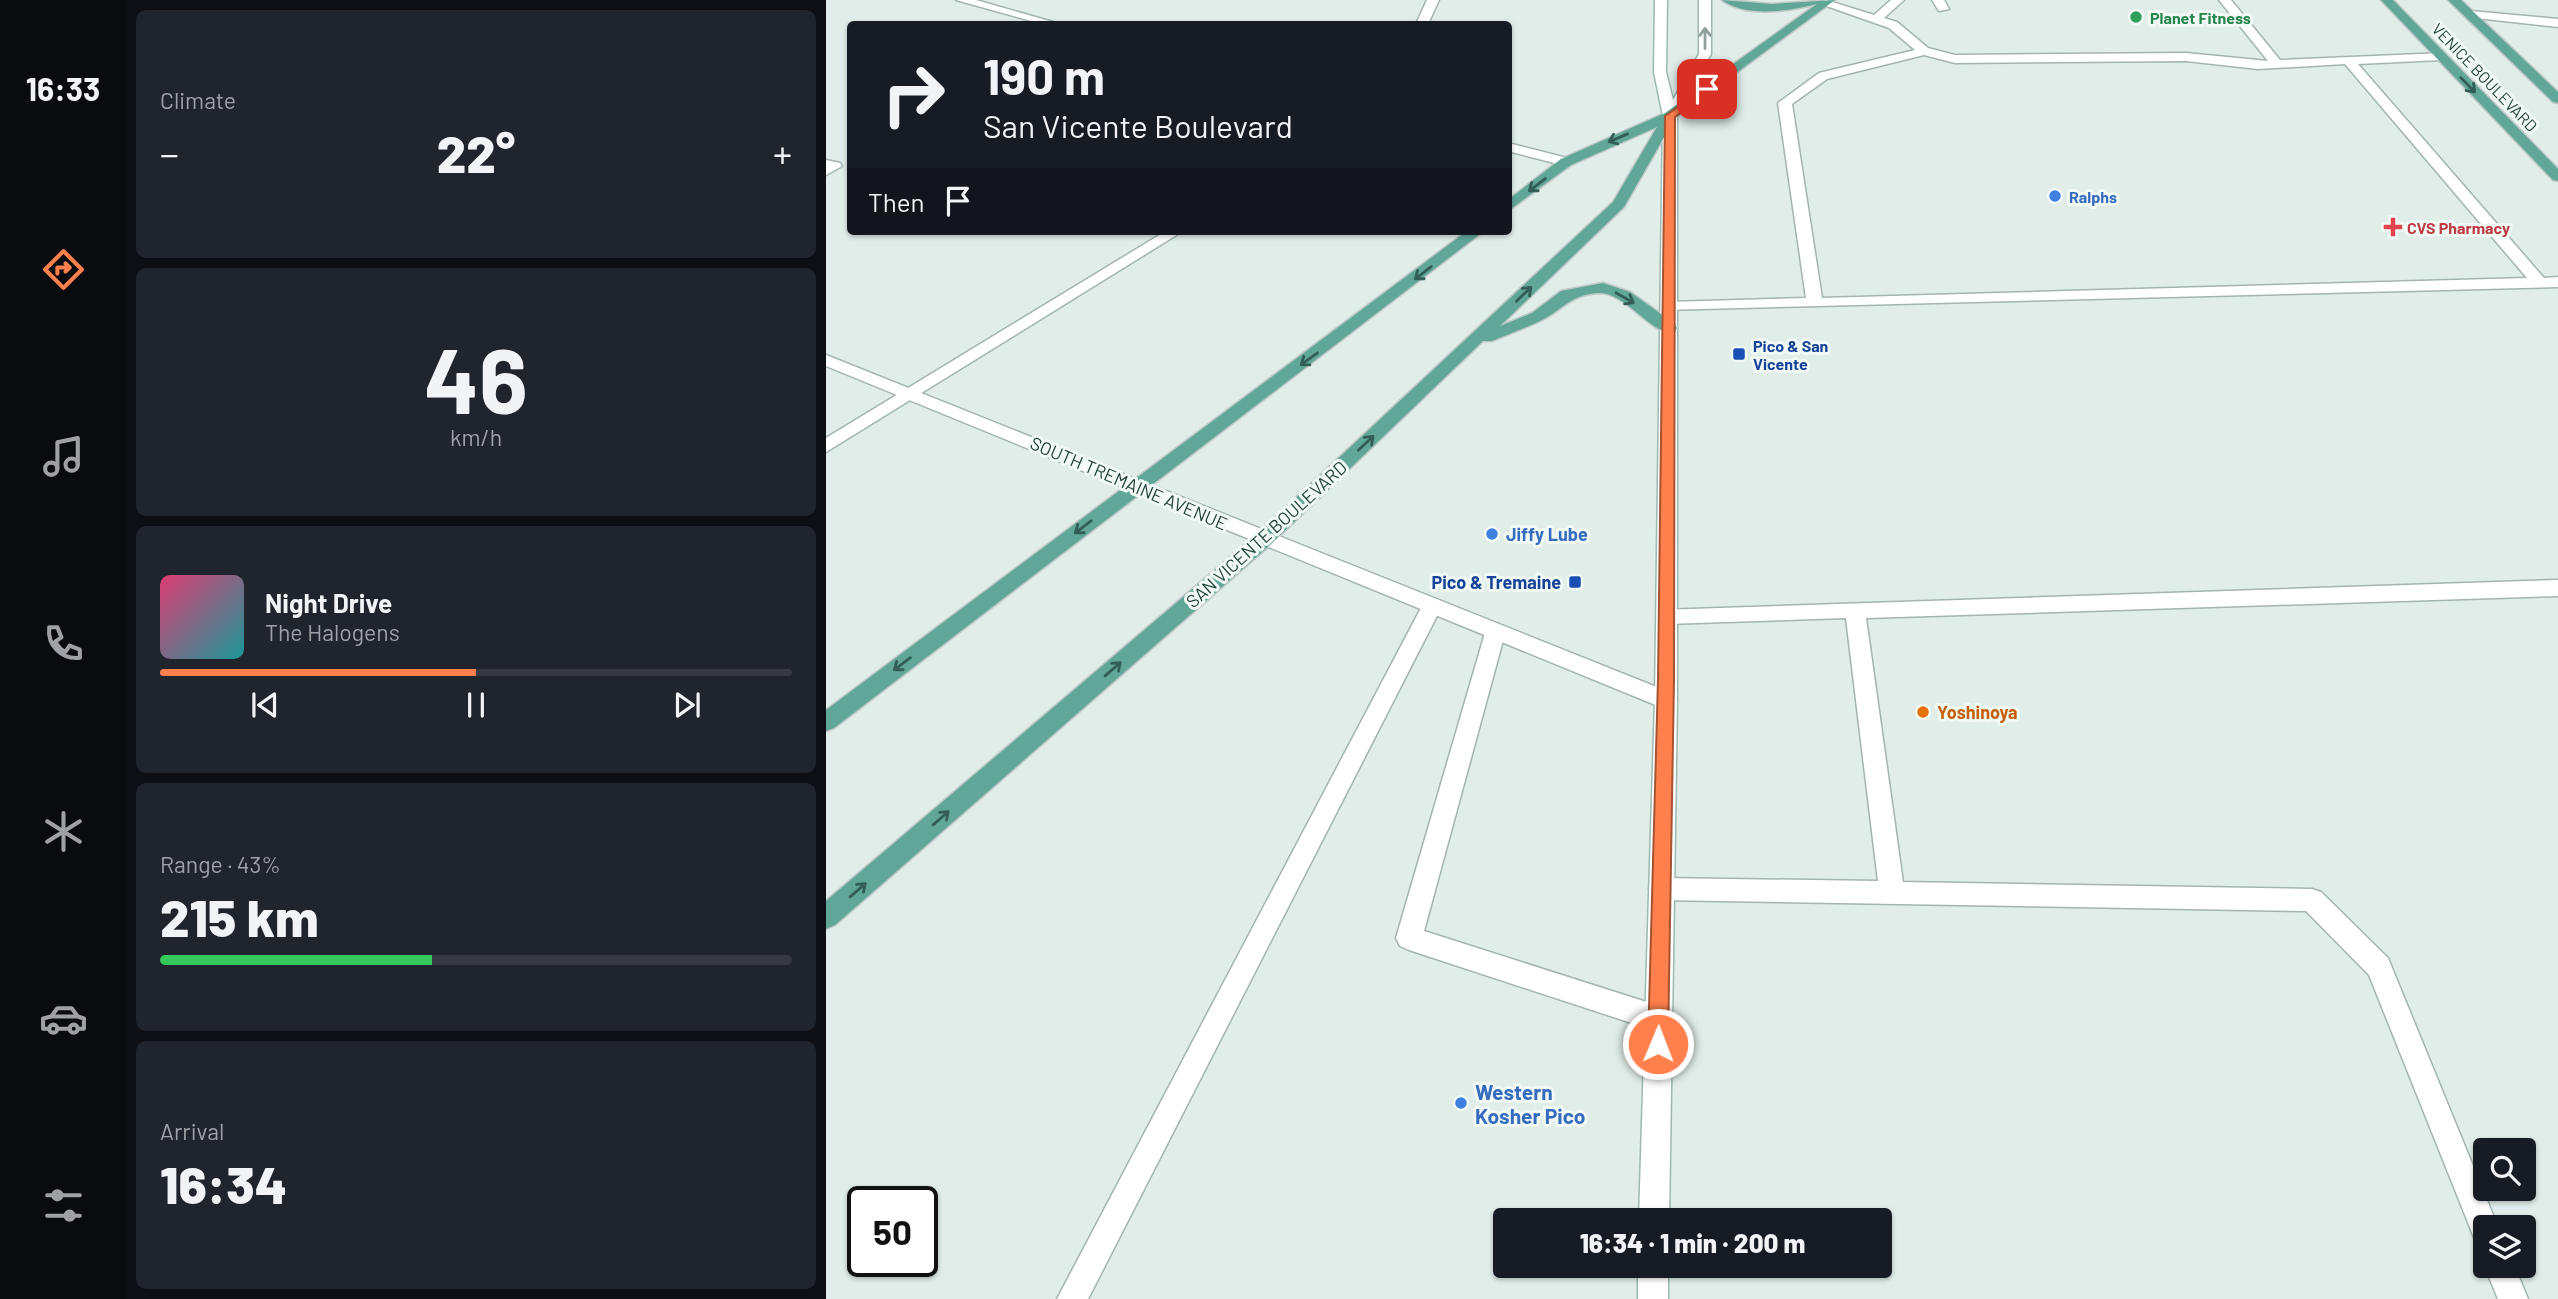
<!DOCTYPE html>
<html lang="en">
<head>
<meta charset="utf-8">
<style>
	:root { --surface:#171b24; --page:#20242c; --text:#f1f3f6; --muted:#9ea1a6; --line:#363941; --accent:#ff804c }
	body { margin:0; font-family:Barlow,sans-serif; background:var(--page); color:var(--text); height:100vh; display:flex; flex-direction:column; font-size:26px; white-space:nowrap }
	* { box-sizing:border-box; margin:0 }
	p { font-size:23px; color:var(--muted) }
	.icon { flex:none; width:38px; height:38px; fill:none; stroke:currentColor; stroke-width:2; stroke-linecap:round; stroke-linejoin:round }
	.map { position:relative; flex:1; overflow:hidden }
	.drawer { display:flex; flex-direction:column; gap:10px; padding:10px; background:#0d0f14; width:700px }
	.drawer>* { flex:none }
	.banner { position:absolute; left:21px; top:21px; width:665px; height:214px; border-radius:7px; box-shadow:0 2px 5px #0004; background:#171b24; color:var(--text); overflow:hidden }
	.buttons { position:absolute; left:1647px; top:1138px; display:grid; gap:14px }
	.buttons a { display:grid; place-items:center; width:63px; height:63px; border-radius:7px; background:var(--surface); box-shadow:0 2px 5px #0004; font-size:35px }
	.speed { position:absolute; left:21px; top:1186px; display:flex; gap:14px; font-size:35px; font-weight:700; text-align:center }
	.speed>* { display:grid; place-content:center; width:91px; height:91px; border-radius:50%; background:var(--surface); box-shadow:0 2px 5px #0004; line-height:1 }
	.speed .limit { border:4px solid #111; border-radius:10px; background:#fff; color:#111 }
	.pin { position:absolute; display:grid; place-items:center; width:60px; height:60px; color:#fff; margin:-30px; border-radius:14px; box-shadow:0 4px 10px #0006 }
	.me { position:absolute; width:77px; margin:-38px; rotate:1deg; stroke-linejoin:round; filter:drop-shadow(0 0 5px #0008) }
	.turn { display:flex; align-items:center; gap:24px; height:147px; padding:0 21px; font-size:32px }
	.turn .icon { width:91px; height:91px; stroke-width:2.5 }
	.turn b { display:block; font-size:49px; line-height:60px }
	.then { display:flex; align-items:center; height:66px; padding:0 21px; background:#0003; gap:14px; font-size:26px }
	.big { font-size:52px; font-weight:800; line-height:1.1 }
	.drawer .tile { flex:1; display:flex; flex-direction:column; justify-content:center; gap:10px; min-width:0; padding:0 24px; border-radius:10px; background:var(--page) }
	.drawer .dial { align-items:center; gap:0 }
	.dial b { font-size:91px; line-height:1 }
	.song { display:flex; align-items:center; gap:21px }
	.cover { width:84px; height:84px; border-radius:10px; background:linear-gradient(135deg,hsl(340 70% 55%),hsl(180 70% 35%)) }
	.played { height:7px; border-radius:4px; background:linear-gradient(90deg,var(--accent) 50%,var(--line) 50%) }
	.keys { display:flex; justify-content:space-around; direction:ltr }
	.heat { display:flex; justify-content:space-between; align-items:center; font-size:38px; direction:ltr }
	.charge { height:10px; border-radius:5px; background:linear-gradient(90deg,#34c759 43%,var(--line) 0) }
	.trip { position:absolute; left:667px; top:1208px; width:399px; height:70px; border-radius:7px; background:var(--surface); box-shadow:0 2px 5px #0004; font-weight:800; line-height:70px; text-align:center }
	main { display:flex; flex:1; min-height:0 }
	.tabs { display:flex; flex-direction:column; width:126px; justify-content:space-around; align-items:center; background:#090b0e; color:var(--muted) }
	.tabs .icon { width:49px; height:49px }
	.tabs .selected { color:var(--accent) }
	.tabs b { font-size:32px; color:var(--text) }
	.map>svg:first-child { display:block }
	.lines { fill:none; stroke-linecap:round; stroke-linejoin:round }
	.lane-casing { stroke:#a2b5b0; stroke-width:3 }
	.street-casing { stroke:#a2b5b0; stroke-width:3 }
	.secondary-casing { stroke:#9db9b1; stroke-width:3 }
	.primary-casing { stroke:#c0c9c7; stroke-width:3 }
	.lane { fill:#fff; fill-rule:evenodd }
	.street { fill:#fff; fill-rule:evenodd }
	.secondary { fill:#fff; fill-rule:evenodd }
	.primary { fill:#60a798; fill-rule:evenodd }
	.oneway { stroke:#8f9f9c }
	.oneway2 { stroke:#325e55 }
	.route { fill:#ff804c; stroke:#a65331; stroke-width:2 }
	.leisure-dot { fill:#2e9e5b; stroke:#f1f9f5; stroke-width:2.5 }
	.shop-dot { fill:#3f7fe0; stroke:#f1f9f5; stroke-width:2.5 }
	.health-dot { fill:#e0444e; stroke:#f1f9f5; stroke-width:2.5 }
	.transit-dot { fill:#1a4fb4; stroke:#f1f9f5; stroke-width:2.5 }
	.food-dot { fill:#e8710a; stroke:#f1f9f5; stroke-width:2.5 }
	.labels { text-anchor:middle; dominant-baseline:central; stroke-width:6; stroke-linejoin:round; paint-order:stroke }
	.far-leisure-label { font-size:16px; font-weight:bold; fill:#27864d; stroke:#f1f9f5; text-anchor:start }
	.far-street-label { font-size:16px; fill:#1f3f38; stroke:#f1f9f5 }
	.far-shop-label { font-size:16px; font-weight:bold; fill:#366cbe; stroke:#f1f9f5; text-anchor:start }
	.far-health-label { font-size:16px; font-weight:bold; fill:#be3a42; stroke:#f1f9f5; text-anchor:start }
	.far-transit-label { font-size:16px; font-weight:bold; fill:#164399; stroke:#f1f9f5; text-anchor:start }
	.street-label { font-size:18px; fill:#1f3f38; stroke:#f1f9f5 }
	.shop-label { font-size:18px; font-weight:bold; fill:#366cbe; stroke:#f1f9f5; text-anchor:start }
	.transit-label { font-size:18px; font-weight:bold; fill:#164399; stroke:#f1f9f5; text-anchor:end }
	.food-label { font-size:18px; font-weight:bold; fill:#c56008; stroke:#f1f9f5; text-anchor:start }
	.near-shop-label { font-size:21px; font-weight:bold; fill:#366cbe; stroke:#f1f9f5; text-anchor:start }
</style>
</head>
<body>
<main>
<nav class="tabs">
<b>16:33</b>
<svg class="icon selected" aria-label="directions" viewBox="0 0 24 24"><path d="M12 3l9 9-9 9-9-9zM9 14v-3h6M13 9l2 2-2 2"/></svg>
<svg class="icon" aria-label="music" viewBox="0 0 24 24"><path d="M9 18V5l10-2v13"/><circle cx="6" cy="18" r="3"/><circle cx="16" cy="16" r="3"/></svg>
<svg class="icon" aria-label="phone" viewBox="0 0 24 24"><path d="M5 4h4l2 5-3 2q2 4 5 5l2-3 5 2v4C11 20 4 13 5 4z"/></svg>
<svg class="icon" aria-label="climate" viewBox="0 0 24 24"><path d="M12 3v18M4 7l16 10M4 17L20 7"/></svg>
<svg class="icon" aria-label="car" viewBox="0 0 24 24"><path d="M5 17H2v-5l4-1 3-4h7l3 4 3 1v5h-3M9 17h6M6 11h13"/><circle cx="7" cy="17" r="2"/><circle cx="17" cy="17" r="2"/></svg>
<svg class="icon" aria-label="filters" viewBox="0 0 24 24"><path d="M4 7h16M4 17h16"/><circle cx="9" cy="7" r="2"/><circle cx="15" cy="17" r="2"/></svg>
</nav>
<section class="drawer">
<div class="tile"><p>Climate</p>
<div class="heat"><a>−</a><b class="big">22°</b><a>+</a></div>
</div>
<div class="tile dial"><b>46</b><p>km/h</p></div>
<div class="tile">
<div class="song"><i class="cover"></i><div><b>Night Drive</b><p>The Halogens</p></div></div>
<div class="played"></div>
<div class="keys"><svg class="icon" aria-label="previous" viewBox="0 0 24 24"><path d="M18 5L8 12l10 7zM5 5v14"/></svg><svg class="icon" aria-label="pause" viewBox="0 0 24 24"><path d="M8 5v14M16 5v14"/></svg><svg class="icon" aria-label="next" viewBox="0 0 24 24"><path d="M6 5l10 7-10 7zM19 5v14"/></svg></div>
</div>
<div class="tile"><p>Range · 43%</p><b class="big">215 km</b><div class="charge"></div></div>
<div class="tile"><p>Arrival</p><b class="big">16:34</b></div>
</section>
<div class="map">
<svg width="1732" height="1299" viewBox="0 0 1732 1299">
	<rect width="100%" height="100%" fill="#e0ede8"/>
	<g class="lines">
		<defs>
			<g id="lane">
				<path d="M601 0H613L602 24H590Z"/>
				<path d="M1000 0 1048 15 1065 0H1078L1058 18 1071 22 1102 48 1129 55 1360 53 1442 61 1393 0H1405L1454 60 1618 53 1620 56 1614 60 1532 64 1718 278 1732 277V287L837 310 835 307 843 302 980 298 952 103 993 73 1089 50 1063 28 992 3ZM1098 55 1129 63 1360 61 1432 69 1519 64 1701 278 996 298 966 104 1001 79Z"/>
				<path d="M1106 0H1118L1123 9 1113 11Z"/>
				<path d="M1645 11 1732 19V27L1641 17V13Z"/>
				<path d="M0 160 14 163 16 166 0 175Z"/>
				<path d="M340 231H357L0 452V438Z"/>
				<path d="M1732 580V596L1040 618 1077 882 1486 889 1495 892 1562 958 1672 1227H1659V1245L1649 1240 1543 975 1480 911 835 900 826 897 823 889 826 881 835 878 1052 881 1020 618 841 624 834 622 831 616 834 610Z"/>
				<path d="M605 600 612 602 615 608 262 1299H231L595 608 598 602Z"/>
				<path d="M669 625 676 627 679 633 598 931 833 1006 842 1010 846 1019 842 1028 833 1032 583 950 574 946 570 938 659 633 662 627Z"/>
				<path d="M1659 1263V1265H1688L1702 1299H1672L1658 1265Z"/>
			</g>
			<g id="street">
				<path d="M130 0H150L234 24H216Z"/>
				<path d="M682 143 745 159 747 162 740 166 682 151Z"/>
				<path d="M0 355 848 694 851 700 848 706 840 709 832 706 0 366Z"/>
			</g>
			<g id="secondary">
				<path d="M829 0H841L840 72 847 100 873 54V0H885V54L851 116V700L843 1220H813L829 700 837 116 828 72Z"/>
				<rect x="812" y="1265" width="30" height="34"/>
			</g>
			<g id="primary">
				<path d="M896 0 946 4 1009 0 849 118 798 207 674 326 706 313 735 291 777 283 804 292 849 324 851 328 849 332C826 337 801 293 774 293 745 294 739 308 716 320 700 328 682 334 666 341H657L444 545 9 925 0 929V901L430 535 787 202 831 127 745 165 682 211V200L735 159 839 113 991 4C963 11 920 18 896 0Z"/>
				<path d="M1555 0H1567L1732 169V181L1727 180Z"/>
				<path d="M1622 0H1635L1732 92V103L1727 102Z"/>
				<path d="M641 231H658L8 728 0 731V710Z"/>
			</g>
		</defs>
		<!-- lane casing -->
		<use href="#lane" class="lane-casing"/>
		<!-- street casing -->
		<use href="#street" class="street-casing"/>
		<!-- secondary casing -->
		<use href="#secondary" class="secondary-casing"/>
		<!-- primary casing -->
		<use href="#primary" class="primary-casing"/>
		<!-- lane -->
		<use href="#lane" class="lane"/>
		<!-- street -->
		<use href="#street" class="street"/>
		<!-- secondary -->
		<use href="#secondary" class="secondary"/>
		<!-- primary -->
		<use href="#primary" class="primary"/>
	</g>
	<!-- one-way arrows -->
	<defs><path id="oneway-shaft" d="M-6 0H5M1.5-3L5.5 0L1.5 3" fill="none" stroke-width="1.6" stroke-linecap="round" stroke-linejoin="round" transform="scale(1.75)"/></defs>
	<use class="oneway" href="#oneway-shaft" transform="translate(879 38) rotate(-90)"/>
	<g class="oneway2">
		<use href="#oneway-shaft" transform="translate(1642 85) rotate(46)"/>
		<use href="#oneway-shaft" transform="translate(792 138) rotate(157)"/>
		<use href="#oneway-shaft" transform="translate(711 185) rotate(142)"/>
		<use href="#oneway-shaft" transform="translate(597 273) rotate(142)"/>
		<use href="#oneway-shaft" transform="translate(698 294) rotate(-44)"/>
		<use href="#oneway-shaft" transform="translate(799 298) rotate(30)"/>
		<use href="#oneway-shaft" transform="translate(483 359) rotate(144)"/>
		<use href="#oneway-shaft" transform="translate(540 443) rotate(-43)"/>
		<use href="#oneway-shaft" transform="translate(257 527) rotate(143)"/>
		<use href="#oneway-shaft" transform="translate(76 664) rotate(143)"/>
		<use href="#oneway-shaft" transform="translate(287 669) rotate(-41)"/>
		<use href="#oneway-shaft" transform="translate(115 818) rotate(-41)"/>
		<use href="#oneway-shaft" transform="translate(32 890) rotate(-41)"/>
	</g>
	<!-- route -->
	<path class="route" d="M881 86 886 89 885 91 849 117 848 679 842 1044 839 1051 832 1054 825 1051 822 1044 832 679 839 116Z"/>
	<!-- markers -->
	<circle class="leisure-dot" cx="1310" cy="17" r="7"/>
	<g class="shop-dot">
		<circle cx="1229" cy="196" r="7"/>
		<circle cx="666" cy="534" r="7"/>
		<circle cx="635" cy="1103" r="7"/>
	</g>
	<path class="health-dot" d="M1563.5 216.5h7v7h7v7h-7v7h-7v-7h-7v-7h7z"/>
	<g class="transit-dot">
		<rect x="906" y="347" width="14" height="14" rx="3.5"/>
		<rect x="742" y="575" width="14" height="14" rx="3.5"/>
	</g>
	<circle class="food-dot" cx="1097" cy="712" r="7"/>
	<g class="labels">
		<!-- far-leisure labels -->
		<g class="far-leisure-label">
			<text x="1324" y="17">Planet Fitness</text>
		</g>
		<!-- far-street labels -->
		<g class="far-street-label">
			<text transform="translate(1659 77) rotate(46)">VENICE BOULEVARD</text>
		</g>
		<!-- far-shop labels -->
		<g class="far-shop-label">
			<text x="1243" y="196">Ralphs</text>
		</g>
		<!-- far-health labels -->
		<g class="far-health-label">
			<text x="1581" y="227">CVS Pharmacy</text>
		</g>
		<!-- far-transit labels -->
		<g class="far-transit-label">
			<text x="927" y="345">Pico &amp; San<tspan x="927" dy="18">Vicente</tspan></text>
		</g>
		<!-- street labels -->
		<g class="street-label">
			<text transform="translate(303 483) rotate(23)">SOUTH TREMAINE AVENUE</text>
			<text transform="translate(440 534) rotate(-42)">SAN VICENTE BOULEVARD</text>
		</g>
		<!-- shop labels -->
		<g class="shop-label">
			<text x="680" y="534">Jiffy Lube</text>
		</g>
		<!-- transit labels -->
		<g class="transit-label">
			<text x="735" y="582">Pico &amp; Tremaine</text>
		</g>
		<!-- food labels -->
		<g class="food-label">
			<text x="1111" y="712">Yoshinoya</text>
		</g>
		<!-- near-shop labels -->
		<g class="near-shop-label">
			<text x="649" y="1091">Western<tspan x="649" dy="24">Kosher Pico</tspan></text>
		</g>
	</g>
</svg>
<div class="buttons">
<a><svg class="icon" aria-label="search" viewBox="0 0 24 24"><circle cx="10" cy="10" r="6"/><path d="M15 15l6 6"/></svg></a>
<a><svg class="icon" aria-label="layers" viewBox="0 0 24 24"><path d="M12 4l9 5-9 5-9-5zM3 14l9 5 9-5"/></svg></a>
</div>
<div class="speed"><div class="limit">50</div></div>
<div class="pin" style="left:881px;top:89px;background:#d93025"><svg class="icon" aria-label="arrive" viewBox="0 0 24 24"><path d="M6 21V4h12l-3 4 3 4H6"/></svg></div>
<svg class="me" style="left:832px;top:1044px" viewBox="-20 -20 40 40"><circle r="17" fill="#ff804c" stroke="#fff" stroke-width="3"/><path d="M0-11L8 9 0 5-8 9z" fill="#fff"/></svg>
<div class="trip">16:34 · 1 min · 200 m</div>
<div class="banner">
<div class="turn"><svg class="icon" aria-label="right" viewBox="0 0 24 24"><path d="M7 20v-9h11M14 6l5 5-5 5"/></svg><div><b>190 m</b>San Vicente Boulevard</div></div>
<div class="then">Then<svg class="icon" aria-label="arrive" viewBox="0 0 24 24"><path d="M6 21V4h12l-3 4 3 4H6"/></svg></div>
</div>
</div>
</main>
</body>
</html>
